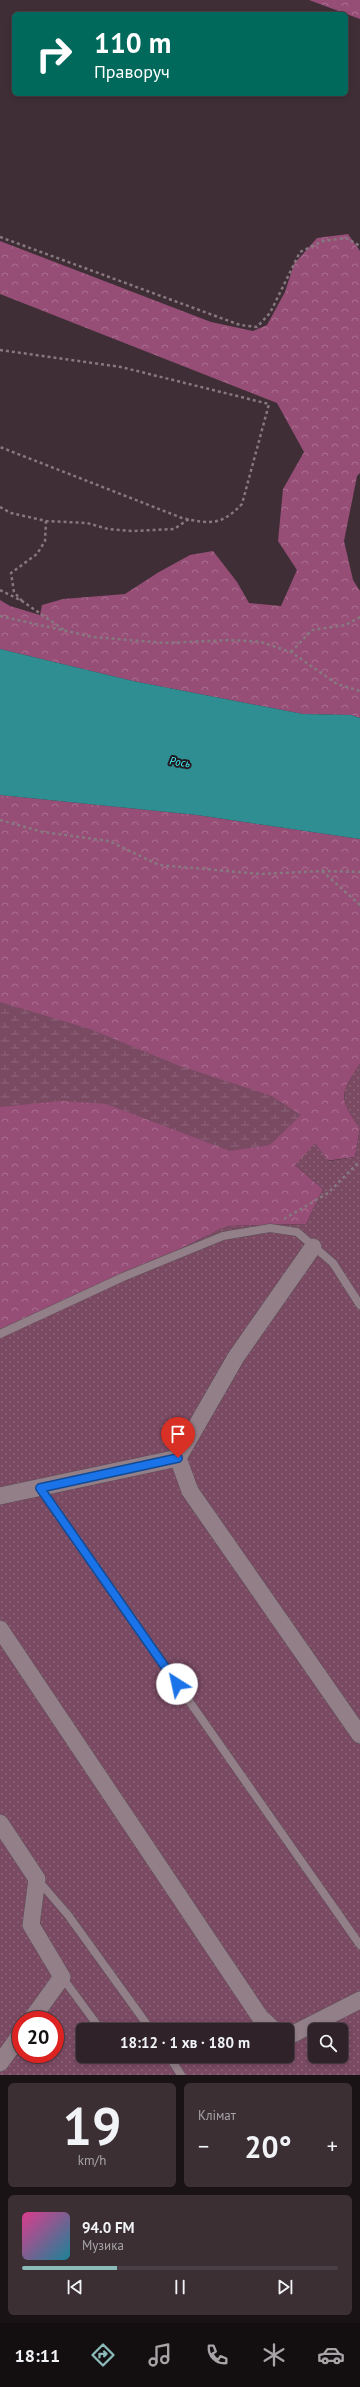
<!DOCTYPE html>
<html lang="uk">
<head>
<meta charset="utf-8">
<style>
	:root { --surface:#2f2228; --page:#3b2f34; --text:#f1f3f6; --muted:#a7a4a8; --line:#4a3f45; --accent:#8bbbb9 }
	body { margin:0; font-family:"PT Sans",sans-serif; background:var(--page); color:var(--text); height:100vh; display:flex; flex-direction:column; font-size:15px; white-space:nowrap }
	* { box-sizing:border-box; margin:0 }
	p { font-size:13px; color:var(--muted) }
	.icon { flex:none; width:22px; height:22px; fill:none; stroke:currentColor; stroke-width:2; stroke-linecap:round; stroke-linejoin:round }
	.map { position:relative; height:2075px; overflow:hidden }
	.sheet { display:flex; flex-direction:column; gap:8px; padding:8px; background:#1a1316; flex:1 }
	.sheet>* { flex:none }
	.banner { position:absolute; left:12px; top:12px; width:336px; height:84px; border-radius:6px; box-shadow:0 2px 6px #0003,0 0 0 1px var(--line); background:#00695c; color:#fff; overflow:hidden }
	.fabs { position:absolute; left:308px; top:2023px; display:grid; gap:8px }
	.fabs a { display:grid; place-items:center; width:40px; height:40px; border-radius:6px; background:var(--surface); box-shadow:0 2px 6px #0003,0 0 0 1px var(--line); font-size:20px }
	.speed { position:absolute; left:12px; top:2011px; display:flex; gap:8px; font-size:20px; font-weight:700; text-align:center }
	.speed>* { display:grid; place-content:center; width:52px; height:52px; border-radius:50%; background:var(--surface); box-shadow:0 2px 6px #0003,0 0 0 1px var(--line); line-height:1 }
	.speed .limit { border:6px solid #d22; background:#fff; color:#111 }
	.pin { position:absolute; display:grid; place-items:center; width:34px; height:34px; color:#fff; margin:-41px -17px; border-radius:50% 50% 50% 0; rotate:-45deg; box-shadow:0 0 4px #0007 }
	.pin .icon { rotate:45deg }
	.me { position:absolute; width:44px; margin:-22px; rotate:325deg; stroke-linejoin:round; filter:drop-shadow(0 0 3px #0008) }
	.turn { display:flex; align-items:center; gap:14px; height:84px; padding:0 16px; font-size:18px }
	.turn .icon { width:52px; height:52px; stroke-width:2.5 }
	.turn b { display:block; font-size:28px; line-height:34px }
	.big { font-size:30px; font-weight:700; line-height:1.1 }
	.sheet .card { flex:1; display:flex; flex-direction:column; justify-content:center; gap:6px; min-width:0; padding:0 14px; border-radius:6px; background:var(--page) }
	.sheet .dial { align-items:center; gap:0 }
	.dial b { font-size:52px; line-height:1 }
	.song { display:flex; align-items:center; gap:12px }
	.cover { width:48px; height:48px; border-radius:6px; background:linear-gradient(135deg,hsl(330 70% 55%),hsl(190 70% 35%)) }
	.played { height:4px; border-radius:2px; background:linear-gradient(90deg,var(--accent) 30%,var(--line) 30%) }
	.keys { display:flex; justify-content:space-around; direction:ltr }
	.heat { display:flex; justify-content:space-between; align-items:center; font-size:22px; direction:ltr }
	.sheet .tiles { flex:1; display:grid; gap:8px; grid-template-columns:1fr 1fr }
	.card:last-child { grid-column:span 2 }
	.trip { position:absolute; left:76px; top:2023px; width:218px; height:40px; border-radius:6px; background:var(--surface); box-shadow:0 2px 6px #0003,0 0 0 1px var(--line); font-weight:700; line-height:40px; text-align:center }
	.tabs { display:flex; height:64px; justify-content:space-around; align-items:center; background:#130e10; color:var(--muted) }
	.tabs .icon { width:28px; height:28px }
	.tabs .on { color:var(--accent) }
	.tabs b { font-size:18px; color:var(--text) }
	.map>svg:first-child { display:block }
	.forest { fill:url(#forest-crowns) }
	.wetland { fill:url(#wetland-marsh) }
	.park { fill:url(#park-dots); fill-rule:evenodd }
	.water { fill:#2f8e92 }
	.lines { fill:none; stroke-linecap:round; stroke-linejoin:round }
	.service-casing { stroke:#5b4d55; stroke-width:9 }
	.minor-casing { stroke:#5b4d55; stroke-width:18 }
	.path { stroke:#87787f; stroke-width:2.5; stroke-dasharray:3 3; stroke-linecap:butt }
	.service { stroke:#937f88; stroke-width:8 }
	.minor { stroke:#937f88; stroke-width:17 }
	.route-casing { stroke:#114b97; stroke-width:10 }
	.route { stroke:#1a73e8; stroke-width:7 }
	.labels { text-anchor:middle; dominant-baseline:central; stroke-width:4; stroke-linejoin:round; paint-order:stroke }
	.water-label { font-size:11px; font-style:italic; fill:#41f3fb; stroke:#21191d }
</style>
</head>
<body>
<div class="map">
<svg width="360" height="2075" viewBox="0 0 360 2075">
	<defs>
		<pattern id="forest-crowns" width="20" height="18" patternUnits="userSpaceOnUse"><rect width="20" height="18" fill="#964e76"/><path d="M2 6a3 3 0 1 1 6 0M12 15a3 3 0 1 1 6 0" fill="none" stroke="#aa6f90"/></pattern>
		<pattern id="wetland-marsh" width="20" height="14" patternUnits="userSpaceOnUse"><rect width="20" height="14" fill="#7a4a63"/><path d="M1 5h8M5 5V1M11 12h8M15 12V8" fill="none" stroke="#8d6479"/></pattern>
		<pattern id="park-dots" width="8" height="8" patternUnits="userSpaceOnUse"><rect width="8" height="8" fill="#7a4a63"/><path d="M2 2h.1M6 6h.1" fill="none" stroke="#8d6479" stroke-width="1.8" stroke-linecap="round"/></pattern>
	</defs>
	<rect width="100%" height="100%" fill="#3f2e36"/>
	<!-- forest -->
	<g class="forest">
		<path d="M309 0H360V19Z"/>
		<path d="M348 234 360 251V473L357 476 344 541 353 580 360 591V718L351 715 303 714 133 681 0 649V600L10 606 40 615 42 605 63 599 125 594 159 572 190 555 213 551 237 582 249 603 281 606 297 570 278 541 283 489 304 452 277 403 0 294V241L211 322 253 331 267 325 285 292 294 264 317 238Z"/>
		<path d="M0 795 197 815 360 839V1064C339 1095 339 1098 360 1128L355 1157 295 1165 323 1189 306 1224 227 1226 0 1337Z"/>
	</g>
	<!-- wetland -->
	<path class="wetland" d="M0 1002 90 1029 180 1066 272 1096 301 1115 270 1145 230 1151 106 1104 61 1101 0 1107Z"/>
	<!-- park -->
	<path class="park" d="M360 1064V2075H0V1336L227 1226 306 1224 323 1189 295 1165 315 1143 329 1161 355 1157 360 1128C339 1098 339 1095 360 1064ZM21 2020H55V2054H21ZM83 2030H287V2056H83ZM315 2030H341V2056H315Z"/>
	<!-- water -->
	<path class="water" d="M0 649 133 681 303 714 351 715 360 718V839L197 815 0 795Z"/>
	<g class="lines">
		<defs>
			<g id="service">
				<path d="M0 1334 123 1277 223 1236 270 1228 297 1232 333 1263 360 1305"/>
				<path d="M40 1488 360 1945"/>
				<path d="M37 1879 68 1915 151 2030"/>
				<path d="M62 1977 98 2026 114 2030"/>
				<path d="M169 2056 181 2075"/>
			</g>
			<g id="minor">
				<path d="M313 1247 236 1357 178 1458 190 1491 360 1735"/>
				<path d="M0 1496 178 1458"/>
				<path d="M0 1629 260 2017 274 2030"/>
				<path d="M0 1823 37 1879 31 1925 62 1977 31 2020"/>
				<path d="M287 2033 293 2034 360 2000"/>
				<path d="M0 2063 21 2034"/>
			</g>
		</defs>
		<!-- service casing -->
		<use href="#service" class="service-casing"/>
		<!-- minor casing -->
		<use href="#minor" class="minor-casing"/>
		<!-- path -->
		<g class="path">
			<path d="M0 237 240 325 257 327 270 313 300 252 323 241 346 238 360 246"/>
			<path d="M0 350 121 367 269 404 242 504C221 526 210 524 182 518L0 447"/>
			<path d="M0 507 11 513 46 521 87 523 108 529 133 531 174 529 189 519"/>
			<path d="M0 590 22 601 64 630"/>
			<path d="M22 601 14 592 11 573 37 554 45 541 46 521"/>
			<path d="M0 616 93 637 165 643 231 640 261 642 291 652 337 684 360 691"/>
			<path d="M291 652 312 630 346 625 360 617"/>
			<path d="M0 820 43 832 109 841 159 865 261 874 322 871 360 872"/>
			<path d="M322 871 360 905"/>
			<path d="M284 1219 328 1193 360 1161"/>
		</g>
		<!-- service -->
		<use href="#service" class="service"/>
		<!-- minor -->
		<use href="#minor" class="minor"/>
	</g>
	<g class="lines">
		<defs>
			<path id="route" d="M177 1684 40 1488 178 1458"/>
		</defs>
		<!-- route casing -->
		<use href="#route" class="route-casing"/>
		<!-- route -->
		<use href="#route" class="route"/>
	</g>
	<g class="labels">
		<!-- water labels -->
		<g class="water-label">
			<text transform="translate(180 762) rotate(9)">Рось</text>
		</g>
	</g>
</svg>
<div class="fabs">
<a><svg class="icon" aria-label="search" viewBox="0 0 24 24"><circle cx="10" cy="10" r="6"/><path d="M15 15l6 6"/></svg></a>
</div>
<div class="speed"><div class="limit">20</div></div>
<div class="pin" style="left:178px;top:1458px;background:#d93025"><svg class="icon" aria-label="arrive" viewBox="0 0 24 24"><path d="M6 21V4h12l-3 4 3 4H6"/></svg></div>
<svg class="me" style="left:177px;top:1684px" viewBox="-20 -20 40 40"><circle r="19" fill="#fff"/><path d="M0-13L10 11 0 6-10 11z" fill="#1a73e8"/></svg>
<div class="trip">18:12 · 1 хв · 180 m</div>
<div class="banner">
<div class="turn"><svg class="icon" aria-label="right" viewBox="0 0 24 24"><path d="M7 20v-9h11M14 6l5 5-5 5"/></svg><div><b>110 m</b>Праворуч</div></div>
</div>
</div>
<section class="sheet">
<div class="tiles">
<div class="card dial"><b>19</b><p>km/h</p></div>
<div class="card"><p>Клімат</p>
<div class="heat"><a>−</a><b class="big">20°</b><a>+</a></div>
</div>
<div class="card">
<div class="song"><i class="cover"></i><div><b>94.0 FM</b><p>Музика</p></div></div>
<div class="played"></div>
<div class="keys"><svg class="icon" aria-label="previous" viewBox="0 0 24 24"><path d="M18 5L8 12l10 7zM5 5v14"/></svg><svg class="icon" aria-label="pause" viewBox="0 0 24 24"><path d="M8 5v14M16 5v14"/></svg><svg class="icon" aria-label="next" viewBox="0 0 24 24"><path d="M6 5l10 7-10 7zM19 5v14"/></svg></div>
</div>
</div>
</section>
<nav class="tabs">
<b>18:11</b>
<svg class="icon on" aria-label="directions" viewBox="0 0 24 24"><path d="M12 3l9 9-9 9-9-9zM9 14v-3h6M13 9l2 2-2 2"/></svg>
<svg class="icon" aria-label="music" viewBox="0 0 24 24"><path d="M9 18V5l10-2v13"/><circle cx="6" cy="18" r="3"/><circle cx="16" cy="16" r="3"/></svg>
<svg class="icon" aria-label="phone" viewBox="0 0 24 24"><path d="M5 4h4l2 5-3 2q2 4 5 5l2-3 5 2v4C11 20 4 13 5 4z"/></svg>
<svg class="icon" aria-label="climate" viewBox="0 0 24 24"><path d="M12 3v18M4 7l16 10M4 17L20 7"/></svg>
<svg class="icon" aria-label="car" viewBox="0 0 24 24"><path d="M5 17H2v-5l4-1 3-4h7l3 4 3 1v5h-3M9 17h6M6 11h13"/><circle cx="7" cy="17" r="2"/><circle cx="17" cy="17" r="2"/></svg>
</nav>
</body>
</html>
